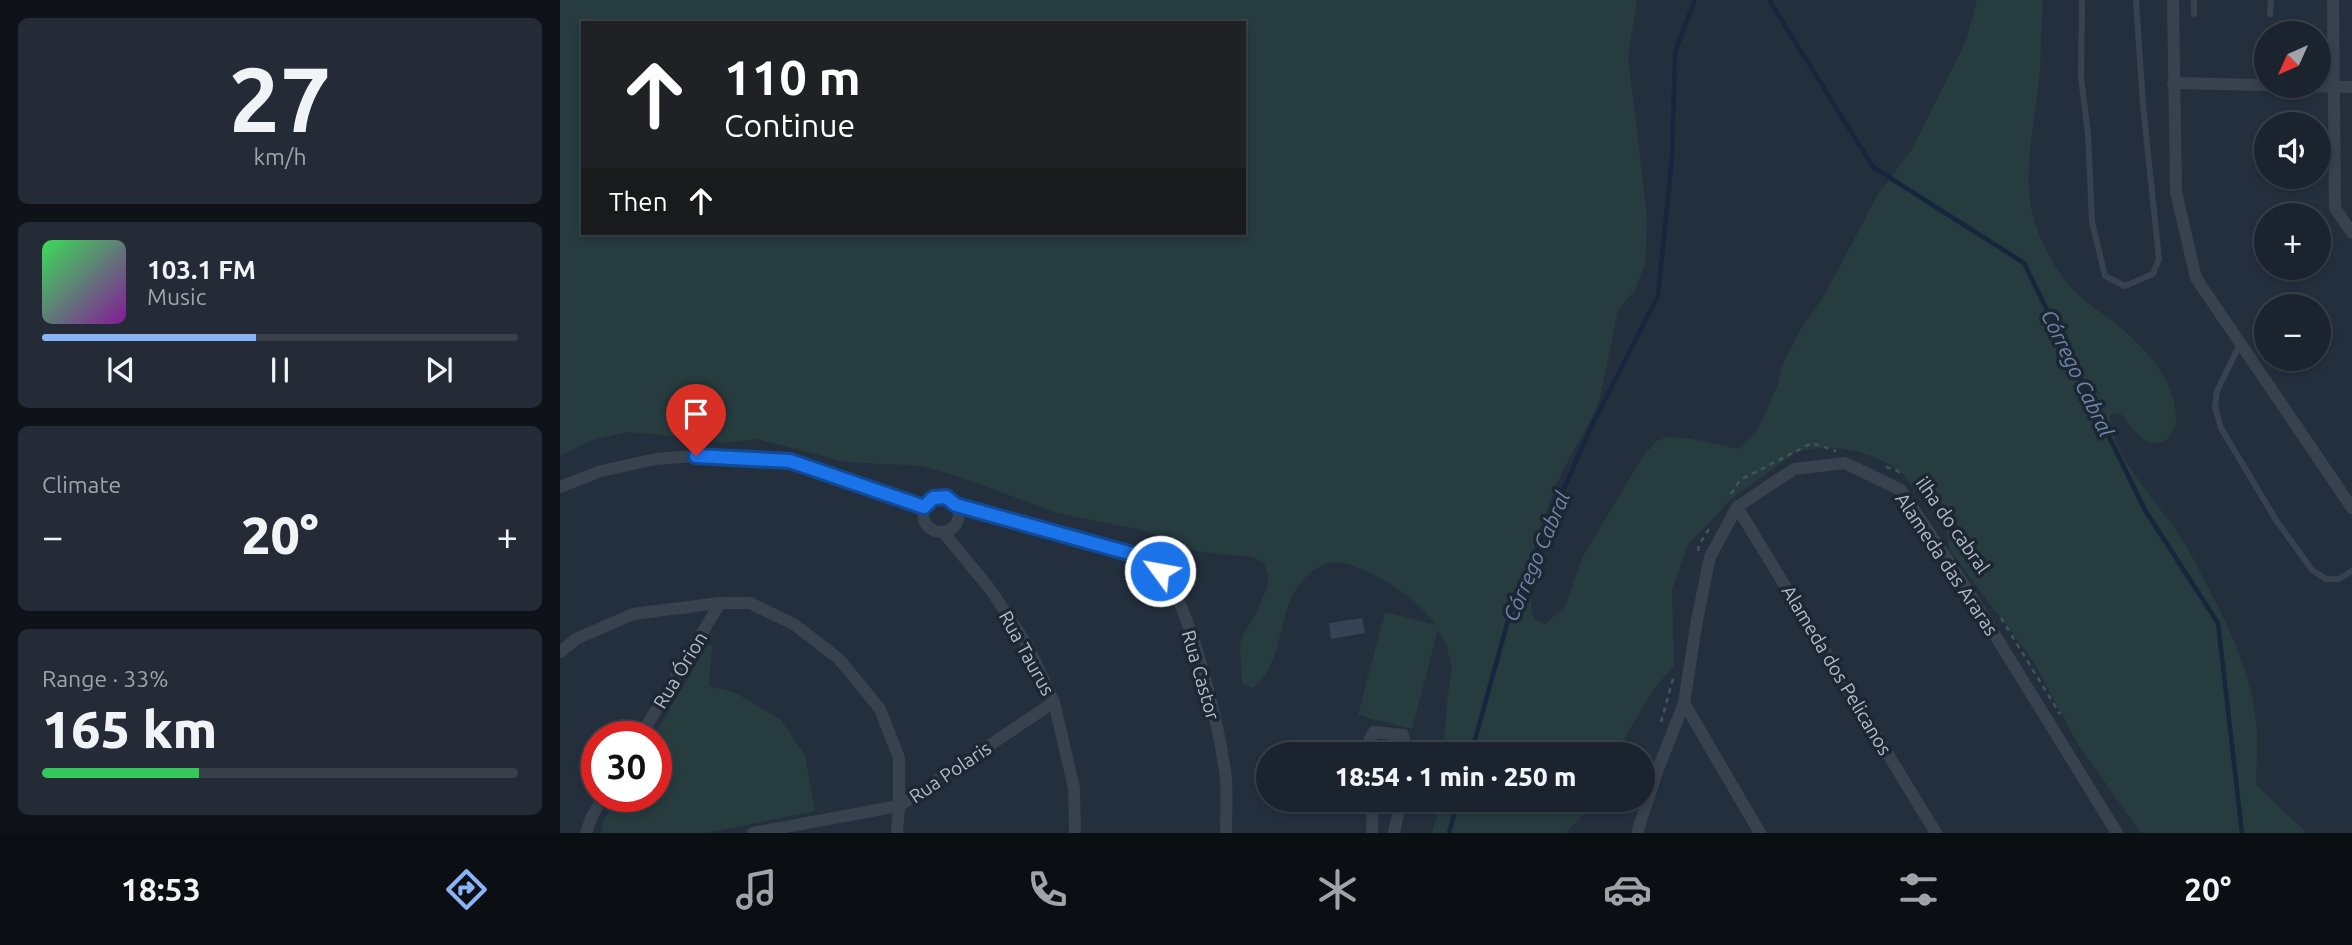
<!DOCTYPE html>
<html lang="en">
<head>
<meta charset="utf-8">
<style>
	:root { --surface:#1b232e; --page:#242b36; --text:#f1f3f6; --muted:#a0a4aa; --line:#39404a; --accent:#8ab4f8 }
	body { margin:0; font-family:Ubuntu,sans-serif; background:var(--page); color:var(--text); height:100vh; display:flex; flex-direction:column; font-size:26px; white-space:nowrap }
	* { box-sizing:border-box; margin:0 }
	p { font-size:23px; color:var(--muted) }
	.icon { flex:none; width:38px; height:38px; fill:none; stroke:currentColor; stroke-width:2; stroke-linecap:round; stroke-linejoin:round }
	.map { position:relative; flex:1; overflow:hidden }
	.details { display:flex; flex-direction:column; gap:18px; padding:18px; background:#0f1319; width:560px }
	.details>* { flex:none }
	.hud { position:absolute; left:21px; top:21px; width:665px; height:214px; border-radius:0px; box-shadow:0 4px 10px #0003,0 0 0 2px var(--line); background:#202124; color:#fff; overflow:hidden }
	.needle { width:46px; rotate:225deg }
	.controls { position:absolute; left:1694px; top:21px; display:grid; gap:14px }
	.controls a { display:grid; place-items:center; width:77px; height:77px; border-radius:50%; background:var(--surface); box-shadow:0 4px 10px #0003,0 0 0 2px var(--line); font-size:35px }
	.speed { position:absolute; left:21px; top:721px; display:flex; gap:14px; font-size:35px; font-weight:700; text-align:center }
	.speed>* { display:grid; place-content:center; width:91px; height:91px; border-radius:50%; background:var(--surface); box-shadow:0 4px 10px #0003,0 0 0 2px var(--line); line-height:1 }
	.speed .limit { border:10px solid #d22; background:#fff; color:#111 }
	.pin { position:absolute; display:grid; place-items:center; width:60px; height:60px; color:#fff; margin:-72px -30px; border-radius:50% 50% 50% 0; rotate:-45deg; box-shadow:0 0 7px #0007 }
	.pin .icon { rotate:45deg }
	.me { position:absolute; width:77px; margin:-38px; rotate:302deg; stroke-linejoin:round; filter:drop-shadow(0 0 5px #0008) }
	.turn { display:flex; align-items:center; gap:24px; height:147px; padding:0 28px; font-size:32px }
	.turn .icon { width:91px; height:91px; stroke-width:2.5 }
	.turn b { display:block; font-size:49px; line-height:60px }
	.then { display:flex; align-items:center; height:66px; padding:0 28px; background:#0003; gap:14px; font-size:26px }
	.big { font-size:52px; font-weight:800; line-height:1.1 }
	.details .tile { flex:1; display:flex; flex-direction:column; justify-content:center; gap:10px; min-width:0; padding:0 24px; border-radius:10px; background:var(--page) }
	.details .dial { align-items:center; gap:0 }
	.dial b { font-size:91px; line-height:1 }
	.song { display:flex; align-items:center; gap:21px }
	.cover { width:84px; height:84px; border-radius:10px; background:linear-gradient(135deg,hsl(130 70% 55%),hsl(290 70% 35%)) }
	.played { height:7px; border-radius:4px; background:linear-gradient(90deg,var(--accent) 45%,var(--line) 45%) }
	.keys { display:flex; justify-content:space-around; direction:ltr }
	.heat { display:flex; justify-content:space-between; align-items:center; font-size:38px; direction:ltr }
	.charge { height:10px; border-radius:5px; background:linear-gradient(90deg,#34c759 33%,var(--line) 0) }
	.trip { position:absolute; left:696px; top:742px; width:399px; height:70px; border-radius:35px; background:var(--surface); box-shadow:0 4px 10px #0003,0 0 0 2px var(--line); font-weight:800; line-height:70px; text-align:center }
	.tab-bar { display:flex; height:112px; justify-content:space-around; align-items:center; background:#0b0e12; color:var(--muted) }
	.tab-bar .icon { width:49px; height:49px }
	.tab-bar .current { color:var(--accent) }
	.tab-bar b { font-size:32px; color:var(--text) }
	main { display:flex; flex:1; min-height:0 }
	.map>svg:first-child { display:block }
	.green { fill:#263c3f; fill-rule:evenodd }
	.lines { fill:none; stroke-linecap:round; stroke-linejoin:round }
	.stream { stroke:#17263c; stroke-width:4.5 }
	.building { fill:#364354 }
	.path { stroke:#3f5557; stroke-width:2.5; stroke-dasharray:5 5; stroke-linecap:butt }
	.lane { stroke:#38414e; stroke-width:6 }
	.street { stroke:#38414e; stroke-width:12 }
	.route-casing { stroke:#114b97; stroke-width:18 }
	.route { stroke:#1a73e8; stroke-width:12 }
	.labels { text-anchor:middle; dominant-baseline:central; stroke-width:7; stroke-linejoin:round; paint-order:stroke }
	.street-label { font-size:19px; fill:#b4bcc9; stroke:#1d2633 }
	.water-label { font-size:21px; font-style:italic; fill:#6d86a8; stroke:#1d2633 }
</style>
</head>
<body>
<main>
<section class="details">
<div class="tile dial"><b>27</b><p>km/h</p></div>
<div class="tile">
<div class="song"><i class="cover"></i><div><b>103.1 FM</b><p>Music</p></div></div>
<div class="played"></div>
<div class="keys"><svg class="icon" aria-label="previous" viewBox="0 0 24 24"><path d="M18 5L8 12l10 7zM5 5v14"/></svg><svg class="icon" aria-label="pause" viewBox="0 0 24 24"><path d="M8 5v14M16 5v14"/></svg><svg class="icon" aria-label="next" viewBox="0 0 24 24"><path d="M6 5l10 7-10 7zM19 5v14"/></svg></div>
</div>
<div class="tile"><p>Climate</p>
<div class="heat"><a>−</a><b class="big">20°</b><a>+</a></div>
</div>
<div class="tile"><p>Range · 33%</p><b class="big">165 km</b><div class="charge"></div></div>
</section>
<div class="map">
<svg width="1792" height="833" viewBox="0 0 1792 833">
	<rect width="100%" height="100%" fill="#242f3e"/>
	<!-- green -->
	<g class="green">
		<path d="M0 0H1077L1068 56 1087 217 1086 252 1084 266 1075 290 1058 310 1040 398 1035 412C1021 439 1003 466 993 494 981 527 961 586 975 620L985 624 1005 607 1022 558 1082 458 1096 441 1108 437 1133 439 1178 449 1196 433 1217 387 1223 363 1242 327 1264 296 1318 194 1353 148 1406 41 1417 0H1482L1483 8C1480 35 1482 61 1478 88 1473 136 1460 181 1477 229 1485 251 1499 276 1516 293 1527 304 1541 312 1554 322 1582 345 1615 377 1616 417 1617 435 1600 452 1582 438 1574 432 1568 422 1561 414H1550C1551 457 1599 503 1621 538 1631 553 1639 570 1647 585 1671 631 1694 679 1697 732 1698 750 1696 768 1696 785L1747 833H1581L1519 746 1474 662 1390 551 1386 529 1344 475C1319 452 1267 440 1235 453L1171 499 1128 545 1112 590 1114 666C1089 691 1074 723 1056 754H883L888 694 892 670 886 644 878 630 852 729 798 715 825 612 876 625C858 601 830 581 803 570 780 561 768 558 749 574 714 603 728 661 693 688L682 683 680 647 683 634 696 615 708 584V573L703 562 692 557 634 551 586 531 497 513 397 476 362 466 285 462 197 439 162 443 138 438 67 432 33 440 0 456ZM23 23H684V233H23Z"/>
		<path d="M152 645 149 686 174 692 221 720 245 755 255 811 146 833H43L41 825 58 796H96V737H93L147 646Z"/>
		<path d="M881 800H1031L1022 816 1005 833H872Z"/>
	</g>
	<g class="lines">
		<!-- stream -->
		<g class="stream">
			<path d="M1209 0 1313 167 1464 263 1585 510 1658 623 1682 833"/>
			<path d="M911 754 952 606 1032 425 1098 296 1112 158 1115 52 1135 0"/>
			<path d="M889 833 898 800"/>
		</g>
	</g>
	<!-- building -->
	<path class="building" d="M802 618 805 633 771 639 769 623Z"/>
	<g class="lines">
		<!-- path -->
		<g class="path">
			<path d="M1326 467 1338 471 1341 475"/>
			<path d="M1171 494 1180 480 1252 443 1276 451"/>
			<path d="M1138 551 1139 545 1149 529"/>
			<path d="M1441 618 1500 714"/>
			<path d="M1101 722 1114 675"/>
		</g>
		<!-- lane -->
		<g class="lane">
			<path d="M1522 0 1521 78 1528 134 1532 222 1545 276 1565 286 1593 274 1599 259 1583 105 1576 0"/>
			<path d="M1634 0V14"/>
			<path d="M1710 14 1711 0"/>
			<path d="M1680 344 1657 391 1655 407 1661 428 1716 520 1752 570 1766 579H1779L1792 571"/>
		</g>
		<!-- street -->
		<g class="street">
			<path d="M1613 0 1616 192 1636 278 1792 508"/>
			<path d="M1773 0 1775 208 1792 233"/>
			<path d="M1613 83 1706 85"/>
			<path d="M1717 86 1792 87"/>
			<path d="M0 487 41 471 96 459 136 456 230 461 364 507"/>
			<circle cx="381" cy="514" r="18"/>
			<path d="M396 505 559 548C575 554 589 558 600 571 632 606 660 731 666 779 667 797 666 815 666 833"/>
			<path d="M1177 507 1376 833"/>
			<path d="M383 532 430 589 468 646 494 702 514 788 515 833"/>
			<path d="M0 652 16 639 73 614 160 603H190L235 625 279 659 320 709 339 758V806L337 833"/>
			<path d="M1124 703 1200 833"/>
			<path d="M80 737 160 603"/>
			<path d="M806 754 804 750 814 732 843 735 848 754"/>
			<path d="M26 833 32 816 44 796"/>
			<path d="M193 833 339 806 494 702"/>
			<path d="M812 833 813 800"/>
			<path d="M834 833 841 800"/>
			<path d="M1077 833 1098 769 1124 703 1137 620 1150 557 1177 507 1234 469 1285 463 1341 490 1406 588 1557 833"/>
		</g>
	</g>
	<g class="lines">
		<defs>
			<path id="route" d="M136 456 230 461 364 507 373 498 386 497 396 505 583 557 600 571"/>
		</defs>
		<!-- route casing -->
		<use href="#route" class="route-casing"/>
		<!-- route -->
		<use href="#route" class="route"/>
	</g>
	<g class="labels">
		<!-- street labels -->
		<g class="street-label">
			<text transform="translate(1393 525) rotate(55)">ilha do cabral</text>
			<text transform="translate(1387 564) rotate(56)">Alameda das Araras</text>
			<text transform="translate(467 653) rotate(61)">Rua Taurus</text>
			<text transform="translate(120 670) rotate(-59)">Rua Órion</text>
			<text transform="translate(1277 670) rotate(59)">Alameda dos Pelicanos</text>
			<text transform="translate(641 675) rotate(74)">Rua Castor</text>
			<text transform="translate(390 772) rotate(-34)">Rua Polaris</text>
		</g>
		<!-- water labels -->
		<g class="water-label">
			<text transform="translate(1518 373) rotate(64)">Córrego Cabral</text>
			<text transform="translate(976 556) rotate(-67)">Córrego Cabral</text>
		</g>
	</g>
</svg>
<div class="controls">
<a><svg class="needle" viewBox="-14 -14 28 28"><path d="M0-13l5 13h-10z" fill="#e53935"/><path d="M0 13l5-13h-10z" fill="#a0a4aa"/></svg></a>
<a><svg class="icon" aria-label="sound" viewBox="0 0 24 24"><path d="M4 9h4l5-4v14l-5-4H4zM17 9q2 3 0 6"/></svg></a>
<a>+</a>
<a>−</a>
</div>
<div class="speed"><div class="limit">30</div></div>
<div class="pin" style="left:136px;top:456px;background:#d93025"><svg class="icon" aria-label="arrive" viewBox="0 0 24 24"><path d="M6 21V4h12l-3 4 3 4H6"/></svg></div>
<svg class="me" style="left:600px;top:571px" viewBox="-20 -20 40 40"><circle r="17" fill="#1a73e8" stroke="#fff" stroke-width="3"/><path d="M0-11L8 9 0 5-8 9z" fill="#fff"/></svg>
<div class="trip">18:54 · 1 min · 250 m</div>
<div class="hud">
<div class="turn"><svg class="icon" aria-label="ahead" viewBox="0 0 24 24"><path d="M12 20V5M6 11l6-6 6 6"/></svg><div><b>110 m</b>Continue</div></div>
<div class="then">Then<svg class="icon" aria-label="ahead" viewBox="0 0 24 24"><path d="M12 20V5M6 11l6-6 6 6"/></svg></div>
</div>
</div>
</main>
<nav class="tab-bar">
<b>18:53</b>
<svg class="icon current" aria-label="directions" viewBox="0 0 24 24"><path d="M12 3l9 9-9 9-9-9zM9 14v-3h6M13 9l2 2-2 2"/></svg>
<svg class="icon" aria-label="music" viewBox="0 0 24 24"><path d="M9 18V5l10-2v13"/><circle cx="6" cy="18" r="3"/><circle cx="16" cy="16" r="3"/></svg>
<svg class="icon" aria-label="phone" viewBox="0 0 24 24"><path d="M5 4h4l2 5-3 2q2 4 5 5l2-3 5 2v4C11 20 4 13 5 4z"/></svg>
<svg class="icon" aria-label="climate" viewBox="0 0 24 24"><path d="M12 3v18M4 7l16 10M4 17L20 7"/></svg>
<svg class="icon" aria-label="car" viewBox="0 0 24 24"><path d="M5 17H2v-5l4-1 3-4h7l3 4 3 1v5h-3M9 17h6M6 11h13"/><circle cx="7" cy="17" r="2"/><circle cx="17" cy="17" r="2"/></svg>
<svg class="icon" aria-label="filters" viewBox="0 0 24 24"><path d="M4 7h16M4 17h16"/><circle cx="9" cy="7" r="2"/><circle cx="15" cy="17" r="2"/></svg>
<b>20°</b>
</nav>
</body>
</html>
